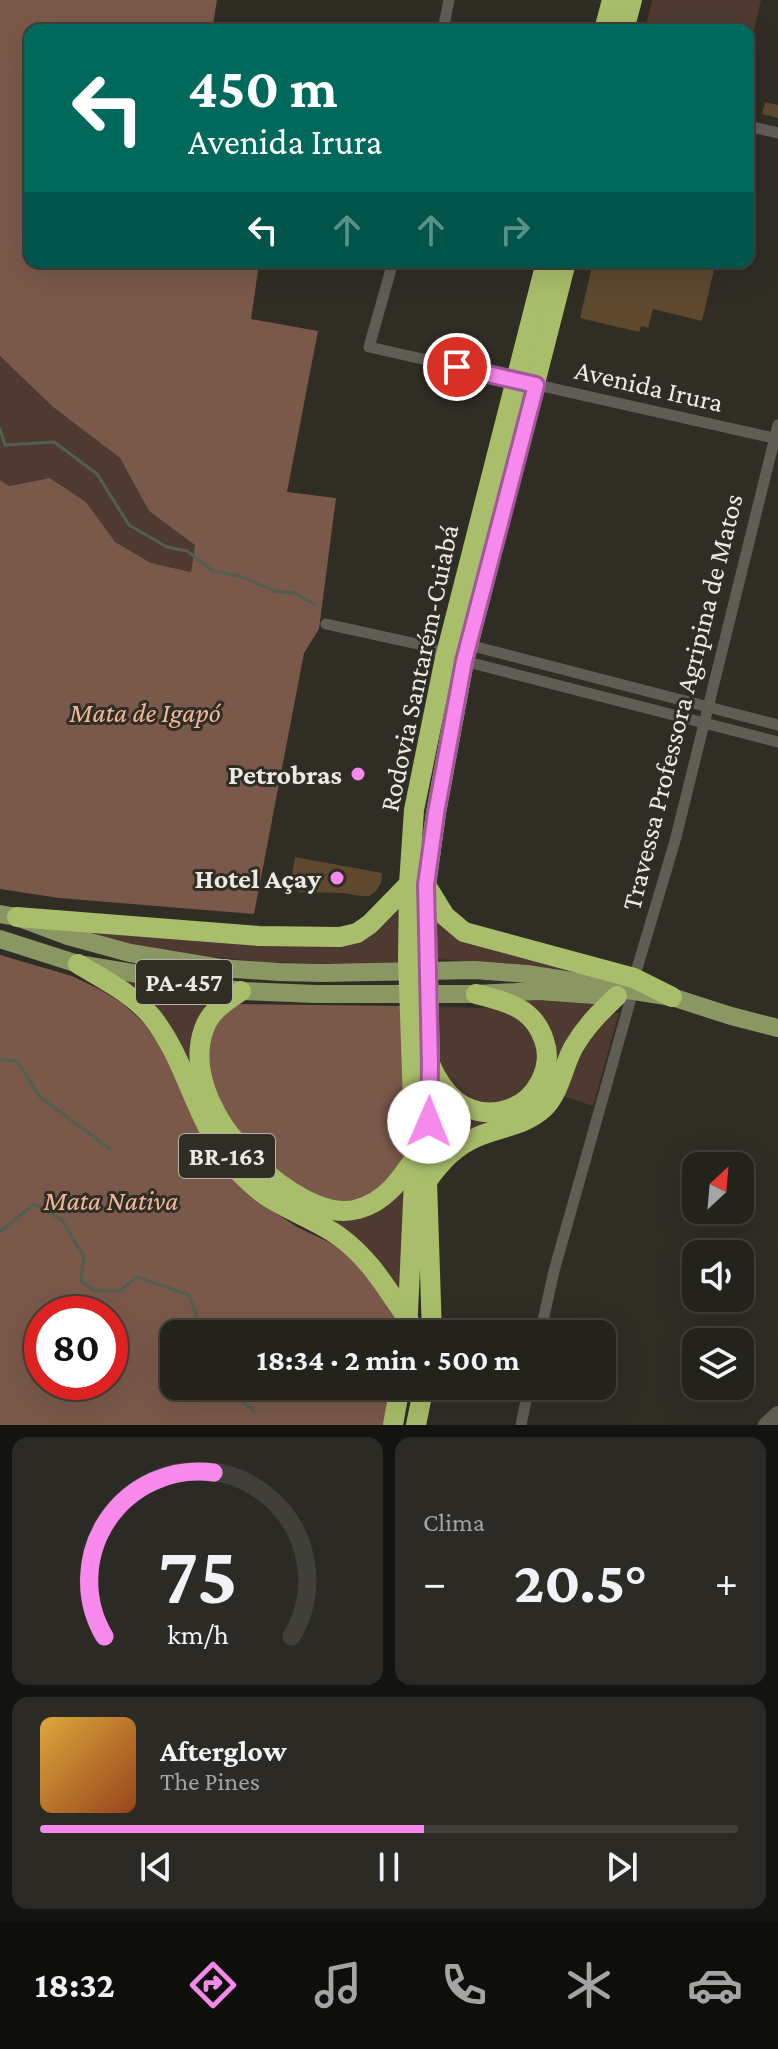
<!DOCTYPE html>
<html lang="pt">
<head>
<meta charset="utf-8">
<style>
	:root { --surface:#23221b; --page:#2b2a24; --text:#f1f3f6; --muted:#a3a4a3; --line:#403f3a; --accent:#f788ec }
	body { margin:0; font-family:"Crimson Pro",serif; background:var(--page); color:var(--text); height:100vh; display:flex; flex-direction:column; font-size:30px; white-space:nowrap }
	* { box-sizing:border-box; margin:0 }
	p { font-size:26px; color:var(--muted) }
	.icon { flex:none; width:44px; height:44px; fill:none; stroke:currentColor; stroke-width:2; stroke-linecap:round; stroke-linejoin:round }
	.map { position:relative; height:1425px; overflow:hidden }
	.panel { display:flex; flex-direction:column; gap:12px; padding:12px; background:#13130f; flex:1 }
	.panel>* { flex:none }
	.banner { position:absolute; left:24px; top:24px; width:730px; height:244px; border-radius:16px; box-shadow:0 8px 32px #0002,0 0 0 2px var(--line); background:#00695c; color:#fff; overflow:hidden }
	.needle { width:52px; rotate:26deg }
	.buttons { position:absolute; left:682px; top:1152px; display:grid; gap:16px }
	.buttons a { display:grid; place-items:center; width:72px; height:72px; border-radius:16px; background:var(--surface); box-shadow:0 8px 32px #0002,0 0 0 2px var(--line); font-size:40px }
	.speed { position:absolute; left:24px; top:1296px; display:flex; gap:16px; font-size:40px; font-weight:700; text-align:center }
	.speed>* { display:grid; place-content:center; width:104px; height:104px; border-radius:50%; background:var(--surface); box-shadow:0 8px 32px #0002,0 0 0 2px var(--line); line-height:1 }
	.speed .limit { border:12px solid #d22; background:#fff; color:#111 }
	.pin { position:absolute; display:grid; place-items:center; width:68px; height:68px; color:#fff; margin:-34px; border:4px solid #fff; border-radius:50%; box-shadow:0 2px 8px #0007 }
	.me { position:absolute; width:88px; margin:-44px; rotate:1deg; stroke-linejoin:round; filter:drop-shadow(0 0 6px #0008) }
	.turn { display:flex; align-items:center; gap:28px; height:168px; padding:0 32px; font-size:36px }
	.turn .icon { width:104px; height:104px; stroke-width:2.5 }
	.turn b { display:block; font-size:56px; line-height:68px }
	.lanes { display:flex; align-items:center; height:76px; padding:0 32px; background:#0003; justify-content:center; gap:40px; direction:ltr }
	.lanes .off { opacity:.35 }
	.big { font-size:60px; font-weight:700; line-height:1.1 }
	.panel .tile { flex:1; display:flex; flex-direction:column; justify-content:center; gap:12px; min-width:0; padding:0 28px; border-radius:16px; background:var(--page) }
	.panel .dial { align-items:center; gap:0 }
	.dial svg { height:208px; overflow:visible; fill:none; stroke:var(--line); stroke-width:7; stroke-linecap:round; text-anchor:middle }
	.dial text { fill:var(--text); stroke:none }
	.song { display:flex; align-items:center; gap:24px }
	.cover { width:96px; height:96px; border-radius:12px; background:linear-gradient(135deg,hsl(40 70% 55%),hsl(20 70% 35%)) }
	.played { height:8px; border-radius:4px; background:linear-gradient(90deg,var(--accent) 55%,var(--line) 55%) }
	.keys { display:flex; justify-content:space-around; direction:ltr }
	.heat { display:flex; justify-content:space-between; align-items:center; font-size:44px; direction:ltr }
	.panel .tiles { flex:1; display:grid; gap:12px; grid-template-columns:1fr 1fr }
	.tile:last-child { grid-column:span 2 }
	.trip { position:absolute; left:160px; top:1320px; width:456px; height:80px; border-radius:16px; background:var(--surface); box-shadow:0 8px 32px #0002,0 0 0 2px var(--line); font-weight:700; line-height:80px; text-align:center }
	.dock { display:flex; height:128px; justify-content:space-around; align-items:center; background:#0e0e0b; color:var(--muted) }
	.dock .icon { width:56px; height:56px }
	.dock .current { color:var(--accent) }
	.dock b { font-size:36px; color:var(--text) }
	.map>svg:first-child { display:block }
	.green { fill:#4e3a31 }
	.forest { fill:#7a594a; fill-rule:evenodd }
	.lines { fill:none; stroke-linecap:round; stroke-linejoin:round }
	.stream { stroke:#505f4f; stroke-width:3 }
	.building { fill:#5e492f }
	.street { stroke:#5f5d54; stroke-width:11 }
	.secondary { stroke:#5f5d54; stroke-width:16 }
	.primary { stroke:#8b9762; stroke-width:18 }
	.highway { stroke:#a9be6b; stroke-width:20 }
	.route-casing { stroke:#a15899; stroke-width:20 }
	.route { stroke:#f788ec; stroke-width:14 }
	.poi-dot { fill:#f788ec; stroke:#2f2d24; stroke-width:3 }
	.labels { text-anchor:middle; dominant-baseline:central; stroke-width:6; stroke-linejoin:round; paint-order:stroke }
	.shield { fill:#2f2d24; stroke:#b3b1aa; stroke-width:2 }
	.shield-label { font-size:26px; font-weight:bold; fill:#ebeae4 }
	.street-label { font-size:28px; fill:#ebeae4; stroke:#2f2d24 }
	.park-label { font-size:28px; font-style:italic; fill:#f2b79b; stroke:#2f2d24 }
	.poi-label { font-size:28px; font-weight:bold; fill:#ebeae4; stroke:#2f2d24; text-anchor:end }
</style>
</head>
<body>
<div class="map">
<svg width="778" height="1425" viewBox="0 0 778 1425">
	<rect width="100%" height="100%" fill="#2f2d24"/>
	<!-- green -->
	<g class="green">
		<path d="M652 0H761L749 52 748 30H666L646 25Z"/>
		<path d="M0 356 53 407 120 458 149 511 195 544 191 572 151 563 114 542 86 502 51 478 8 486 0 480Z"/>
		<path d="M401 892V965L260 962 168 952 74 936 17 917 340 937Z"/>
		<path d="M432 904 442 919 625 981 531 966 436 959Z"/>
		<path d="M109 976 222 996 195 1079Z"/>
		<path d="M511 999 597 1004 572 1034 549 1085 535 1104 523 1113 473 1131 447 1148 436 1161V1092C449 1102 462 1115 478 1118 523 1127 559 1084 551 1042 550 1034 547 1025 542 1019 535 1009 522 1004 511 999Z"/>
		<path d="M436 1007 493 1008 511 1011 536 1034 539 1067 520 1096 485 1107 455 1090 438 1064Z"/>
		<path d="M610 1012 619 1013 593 1106 563 1096 580 1054Z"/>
		<path d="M409 1180V1314L323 1215Z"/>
	</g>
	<!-- forest -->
	<g class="forest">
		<path d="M0 0H217L212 30H30V262H349L348 269 259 264 251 319 318 331 287 492 336 498 319 629 304 653 254 914 59 898 0 889V480L9 486 50 478 86 502 115 542 151 563 191 572 195 545 149 511 120 458 53 407 0 356Z"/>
		<path d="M0 955 72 976 99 989 122 1003 143 1022 165 1053 259 1202 297 1227 335 1245 362 1265 388 1302 401 1331V1334H174V1386H396L390 1425H0ZM42 1314H110V1382H42Z"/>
		<path d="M241 1004 401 1006 407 1148 404 1159 384 1190 346 1204 312 1195 278 1173 244 1139 218 1097 206 1063 216 1019 233 1006Z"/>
	</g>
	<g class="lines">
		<!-- stream -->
		<g class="stream">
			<path d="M0 429 5 445 54 442 97 474 129 525 167 547 187 551 213 571 240 576 274 591 294 593 316 605"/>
			<path d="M0 1060 17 1061 40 1097 110 1149"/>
			<path d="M0 1232 34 1204 62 1220 84 1257 81 1281 94 1290 120 1291 137 1277 189 1295 203 1334"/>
			<path d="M227 1386 231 1392 255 1412"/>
		</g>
	</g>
	<!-- building -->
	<g class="building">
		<path d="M765 102 778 105V118L762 114Z"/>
		<path d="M593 262H686L714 269 702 321 653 309 648 328 641 326 639 332 580 318Z"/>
		<path d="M295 857 382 873 381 883 376 891 369 896H361L343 893 299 892 290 887Z"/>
	</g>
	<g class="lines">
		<!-- street -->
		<g class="street">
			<path d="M443 30 449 0"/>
			<path d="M748 126 778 133"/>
			<path d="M393 262 369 347 778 439"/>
			<path d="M326 624 431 647 445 658 464 661 778 742"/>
			<path d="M465 644 778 725"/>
			<path d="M633 982 675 841 778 425"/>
			<path d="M540 1334 554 1271 631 998"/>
			<path d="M521 1425 529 1386"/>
		</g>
		<!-- secondary -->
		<path class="secondary" d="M766 1425 778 1414"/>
		<!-- primary -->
		<g class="primary">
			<path d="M0 914 17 917 68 936 130 953 221 968 279 972 322 973 475 970 527 974 672 997 731 1016 778 1028"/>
			<path d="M0 939 78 964 241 991 316 994H476L538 991 594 995"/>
		</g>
		<!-- highway -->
		<g class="highway">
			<path d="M604 30 612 0"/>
			<path d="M624 30 632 0"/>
			<path d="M426 885 445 916 464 932 634 978 672 997"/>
			<path d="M17 917 259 936 340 937 357 933 370 924 409 884"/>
			<path d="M78 964C103 979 133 994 152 1017 189 1064 196 1127 238 1171 246 1179 256 1189 265 1195 288 1211 317 1220 340 1237 371 1260 387 1289 409 1321"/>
			<path d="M241 991C226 1001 210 1011 204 1029 181 1093 249 1169 300 1197 318 1207 338 1215 358 1209 385 1202 400 1180 415 1158"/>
			<path d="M431 1066C437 1080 444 1091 456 1101 484 1122 524 1113 540 1082 547 1069 549 1054 544 1040 540 1028 533 1018 523 1011 509 1002 492 998 476 994"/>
			<path d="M427 1181C441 1162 455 1146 477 1137 500 1127 524 1126 544 1108 560 1092 563 1067 573 1048 585 1027 600 1012 617 996"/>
			<path d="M407 1334 415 1158 408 958 409 884 414 810 445 658 546 262"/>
			<path d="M432 1334 427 1181 430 1064 426 885 436 813 464 661 566 262"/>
			<path d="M393 1425 400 1386"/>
			<path d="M416 1425 424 1386"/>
		</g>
	</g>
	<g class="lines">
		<defs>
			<path id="route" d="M429 1122 430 1064 426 885 436 813 464 661 536 385 457 367"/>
		</defs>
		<!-- route casing -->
		<use href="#route" class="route-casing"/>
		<!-- route -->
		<use href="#route" class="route"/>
	</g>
	<!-- markers -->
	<g class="poi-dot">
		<circle cx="358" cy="774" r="8"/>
		<circle cx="337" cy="878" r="8"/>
	</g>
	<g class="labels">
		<!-- shield labels -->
		<g class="shield">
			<rect x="136" y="960" width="96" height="44" rx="6"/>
			<rect x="179" y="1134" width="96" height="44" rx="6"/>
		</g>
		<g class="shield-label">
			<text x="184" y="982">PA-457</text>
			<text x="227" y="1156">BR-163</text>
		</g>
		<!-- street labels -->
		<g class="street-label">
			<text transform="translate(649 386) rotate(13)">Avenida Irura</text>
			<text transform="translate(419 668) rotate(-78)">Rodovia Santarém-Cuiabá</text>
			<text transform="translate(682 702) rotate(-76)">Travessa Professora Agripina de Matos</text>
		</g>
		<!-- park labels -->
		<g class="park-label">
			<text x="145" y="712">Mata de Igapó</text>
			<text x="111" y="1200">Mata Nativa</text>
		</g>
		<!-- poi labels -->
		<g class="poi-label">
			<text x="342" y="774">Petrobras</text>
			<text x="321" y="878">Hotel Açay</text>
		</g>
	</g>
</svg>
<div class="buttons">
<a><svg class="needle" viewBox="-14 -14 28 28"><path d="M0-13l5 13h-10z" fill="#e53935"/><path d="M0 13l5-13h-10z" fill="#a3a4a3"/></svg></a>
<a><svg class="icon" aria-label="sound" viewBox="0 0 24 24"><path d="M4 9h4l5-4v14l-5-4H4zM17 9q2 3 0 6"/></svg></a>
<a><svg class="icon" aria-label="layers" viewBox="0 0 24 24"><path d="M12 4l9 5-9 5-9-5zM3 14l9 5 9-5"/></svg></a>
</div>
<div class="speed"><div class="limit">80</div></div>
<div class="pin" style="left:457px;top:367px;background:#d93025"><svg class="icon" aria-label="arrive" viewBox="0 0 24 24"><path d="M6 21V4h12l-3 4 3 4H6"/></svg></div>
<svg class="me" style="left:429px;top:1122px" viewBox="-20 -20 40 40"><circle r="19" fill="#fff"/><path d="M0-13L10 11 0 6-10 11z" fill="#f788ec"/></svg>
<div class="trip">18:34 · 2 min · 500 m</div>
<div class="banner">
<div class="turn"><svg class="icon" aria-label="left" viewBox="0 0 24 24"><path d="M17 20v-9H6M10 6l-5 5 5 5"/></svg><div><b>450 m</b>Avenida Irura</div></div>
<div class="lanes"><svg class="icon" aria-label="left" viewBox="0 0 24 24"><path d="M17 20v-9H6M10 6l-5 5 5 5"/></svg><svg class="icon off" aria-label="ahead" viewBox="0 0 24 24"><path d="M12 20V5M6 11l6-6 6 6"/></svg><svg class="icon off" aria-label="ahead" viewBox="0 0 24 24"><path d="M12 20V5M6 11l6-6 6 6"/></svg><svg class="icon off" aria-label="right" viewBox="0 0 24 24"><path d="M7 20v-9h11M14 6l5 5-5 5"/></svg></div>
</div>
</div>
<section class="panel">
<div class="tiles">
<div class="tile dial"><svg viewBox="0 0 100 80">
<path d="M14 69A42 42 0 1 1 86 69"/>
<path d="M14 69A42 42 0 0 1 56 6" stroke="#f788ec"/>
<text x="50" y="56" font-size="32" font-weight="700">75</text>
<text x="50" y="72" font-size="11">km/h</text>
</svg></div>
<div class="tile"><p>Clima</p>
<div class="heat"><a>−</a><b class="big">20.5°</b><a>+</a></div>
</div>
<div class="tile">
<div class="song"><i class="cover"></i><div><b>Afterglow</b><p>The Pines</p></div></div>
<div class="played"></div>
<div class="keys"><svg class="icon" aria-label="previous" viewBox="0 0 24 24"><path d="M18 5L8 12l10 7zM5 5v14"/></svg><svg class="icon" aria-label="pause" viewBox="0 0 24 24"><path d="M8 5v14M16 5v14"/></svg><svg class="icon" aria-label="next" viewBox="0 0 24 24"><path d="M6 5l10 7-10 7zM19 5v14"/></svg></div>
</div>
</div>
</section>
<nav class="dock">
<b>18:32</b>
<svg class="icon current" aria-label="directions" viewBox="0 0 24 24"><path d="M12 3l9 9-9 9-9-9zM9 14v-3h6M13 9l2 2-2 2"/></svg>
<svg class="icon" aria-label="music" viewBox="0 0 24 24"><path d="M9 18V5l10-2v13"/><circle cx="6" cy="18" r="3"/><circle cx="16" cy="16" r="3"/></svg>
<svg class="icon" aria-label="phone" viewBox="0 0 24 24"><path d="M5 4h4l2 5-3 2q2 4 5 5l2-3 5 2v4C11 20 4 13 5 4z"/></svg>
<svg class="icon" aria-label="climate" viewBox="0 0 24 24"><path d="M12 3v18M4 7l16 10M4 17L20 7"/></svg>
<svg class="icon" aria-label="car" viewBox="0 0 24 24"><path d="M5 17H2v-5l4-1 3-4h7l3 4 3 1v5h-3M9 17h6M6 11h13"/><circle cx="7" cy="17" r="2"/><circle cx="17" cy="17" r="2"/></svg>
</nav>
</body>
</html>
